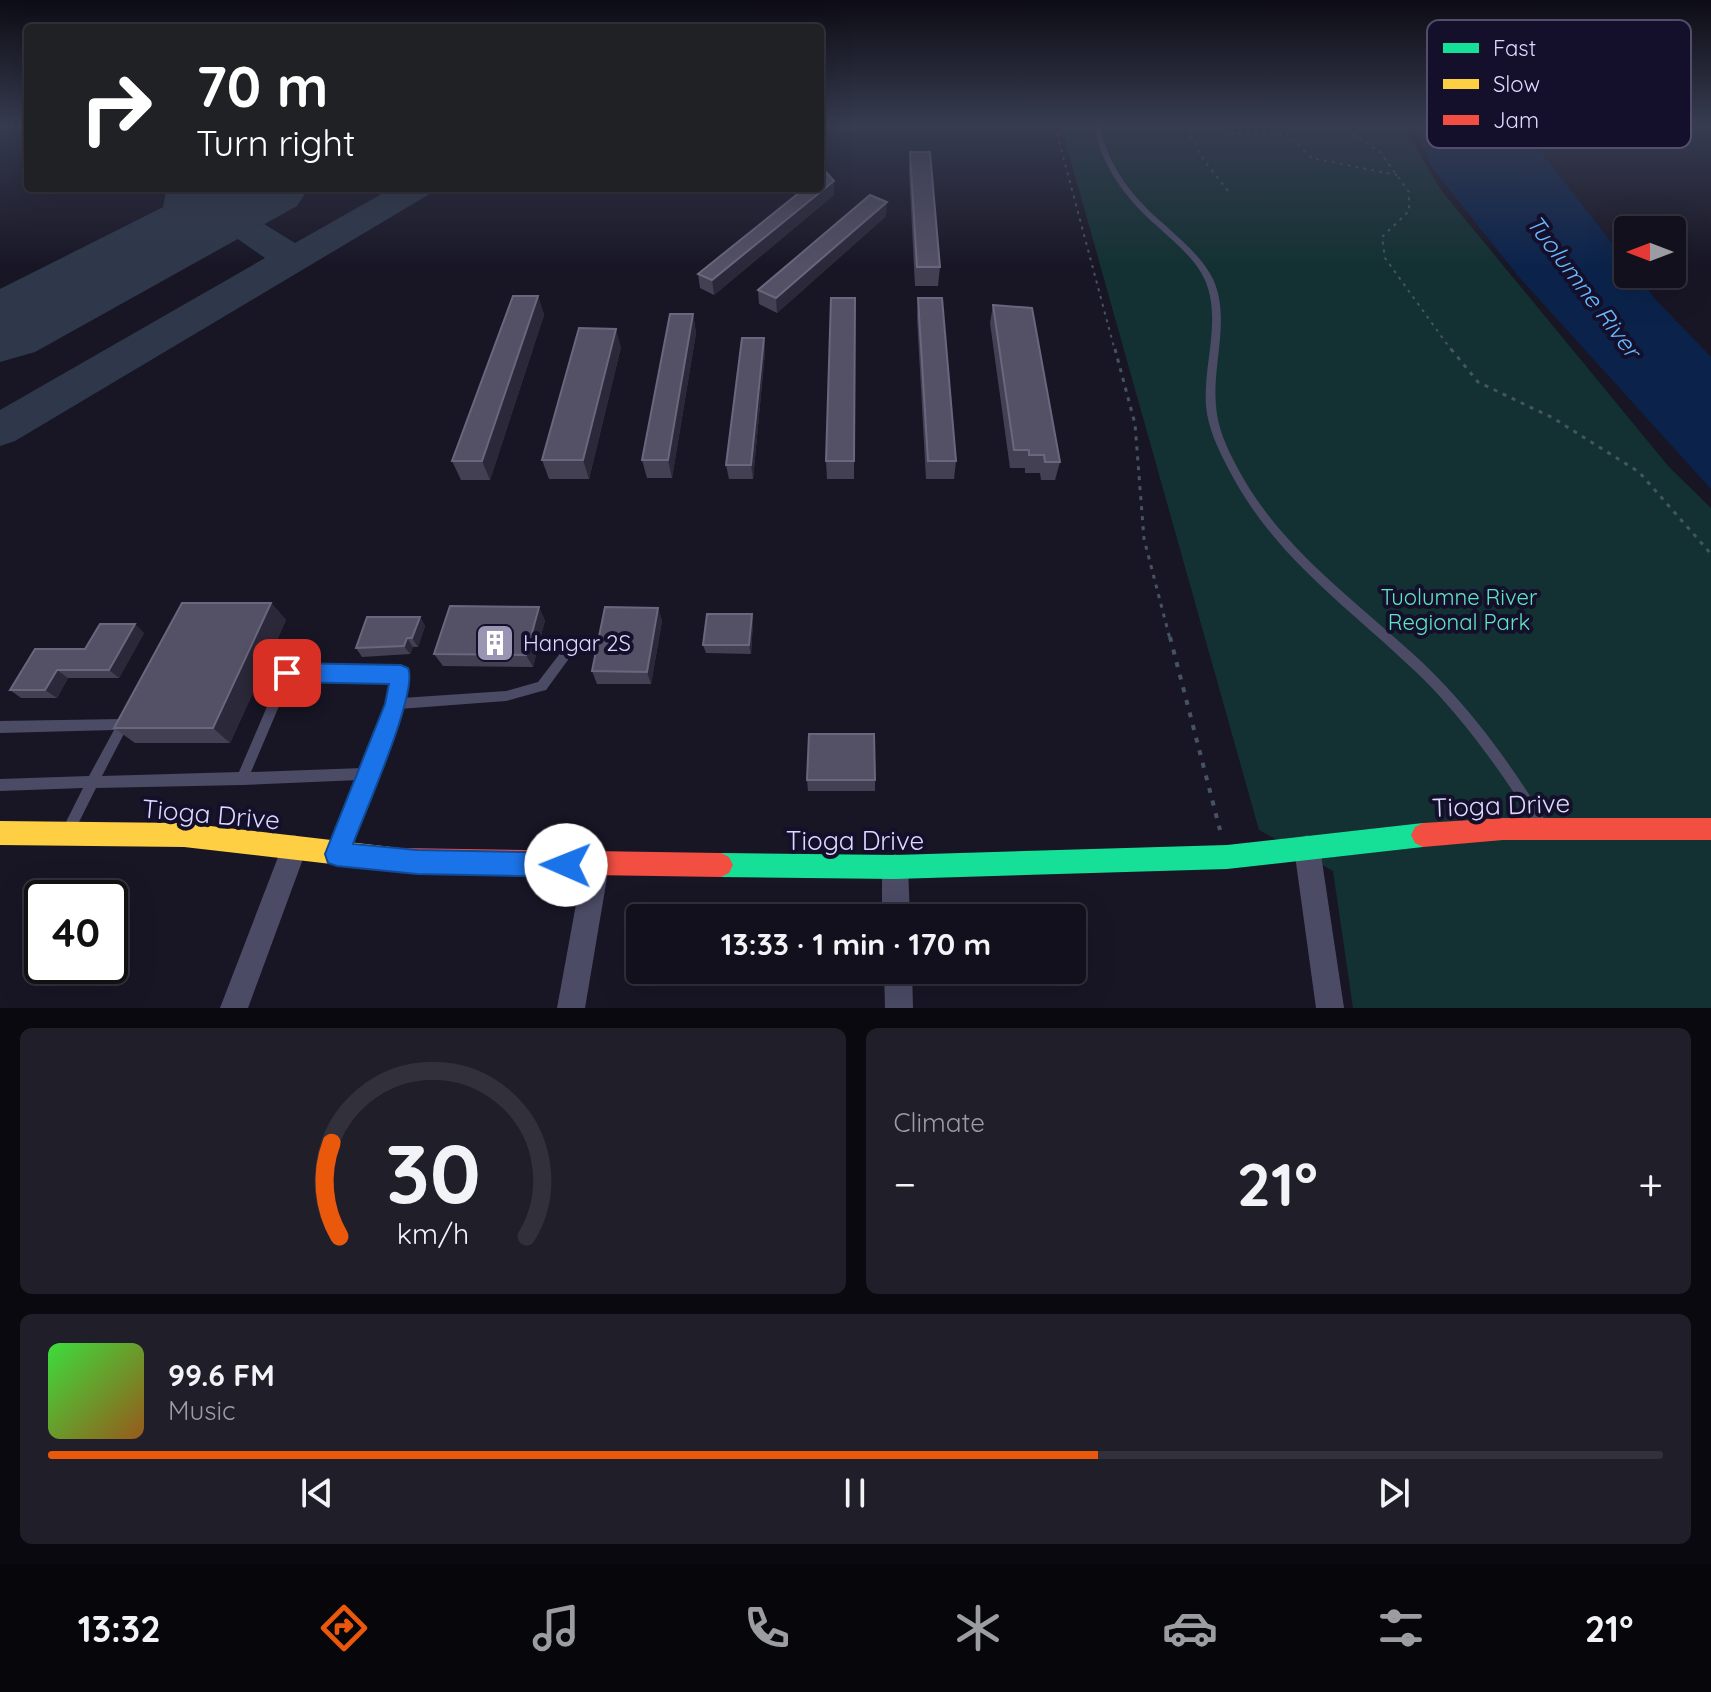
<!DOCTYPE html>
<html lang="en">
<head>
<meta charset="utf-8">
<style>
	:root { --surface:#12101c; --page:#1f1e29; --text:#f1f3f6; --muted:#9c9da3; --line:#31303b; --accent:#ea580c }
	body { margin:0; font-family:Quicksand,sans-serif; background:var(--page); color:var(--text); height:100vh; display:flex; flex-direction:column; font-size:30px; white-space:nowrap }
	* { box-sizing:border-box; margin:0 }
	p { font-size:26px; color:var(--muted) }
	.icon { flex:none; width:44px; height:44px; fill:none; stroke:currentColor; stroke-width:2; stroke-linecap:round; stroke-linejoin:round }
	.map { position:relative; height:1008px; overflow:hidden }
	.details { display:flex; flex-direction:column; gap:20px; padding:20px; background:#0a090f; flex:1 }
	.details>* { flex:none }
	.hud { position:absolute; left:24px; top:24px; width:800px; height:168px; border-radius:8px; box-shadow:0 8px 32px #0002,0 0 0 2px var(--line); background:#202124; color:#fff; overflow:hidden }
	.needle { width:52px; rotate:270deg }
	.fabs { position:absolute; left:1614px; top:216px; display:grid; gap:16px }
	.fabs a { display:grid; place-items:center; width:72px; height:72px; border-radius:8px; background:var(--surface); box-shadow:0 8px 32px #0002,0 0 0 2px var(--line); font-size:40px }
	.speed { position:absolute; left:24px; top:880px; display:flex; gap:16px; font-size:40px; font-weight:700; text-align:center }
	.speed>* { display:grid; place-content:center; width:104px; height:104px; border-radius:50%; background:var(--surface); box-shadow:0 8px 32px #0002,0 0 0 2px var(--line); line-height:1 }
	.speed .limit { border:4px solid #111; border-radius:12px; background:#fff; color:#111 }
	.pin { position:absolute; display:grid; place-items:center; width:68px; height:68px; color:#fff; margin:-34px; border-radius:16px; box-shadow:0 4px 12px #0006 }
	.me { position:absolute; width:88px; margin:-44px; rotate:271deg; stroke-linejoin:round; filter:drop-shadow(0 0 6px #0008) }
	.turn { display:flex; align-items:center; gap:28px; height:168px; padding:0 40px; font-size:36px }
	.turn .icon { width:104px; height:104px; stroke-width:2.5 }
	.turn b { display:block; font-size:56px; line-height:68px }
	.big { font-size:60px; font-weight:800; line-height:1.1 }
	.details .tile { flex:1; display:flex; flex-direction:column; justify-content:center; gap:12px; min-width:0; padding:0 28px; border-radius:12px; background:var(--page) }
	.details .dial { align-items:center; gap:0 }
	.dial svg { height:208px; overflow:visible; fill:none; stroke:var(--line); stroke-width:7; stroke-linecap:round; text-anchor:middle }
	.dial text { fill:var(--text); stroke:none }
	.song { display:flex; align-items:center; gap:24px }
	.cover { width:96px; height:96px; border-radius:12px; background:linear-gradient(135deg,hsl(120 70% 55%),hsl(30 70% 35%)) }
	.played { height:8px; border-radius:4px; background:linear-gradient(90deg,var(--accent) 65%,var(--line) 65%) }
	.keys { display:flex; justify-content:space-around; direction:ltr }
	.heat { display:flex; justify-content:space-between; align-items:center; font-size:44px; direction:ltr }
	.details .tiles { flex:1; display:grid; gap:20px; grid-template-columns:1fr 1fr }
	.tile:last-child { grid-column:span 2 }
	.trip { position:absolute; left:626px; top:904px; width:460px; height:80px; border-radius:8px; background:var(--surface); box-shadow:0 8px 32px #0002,0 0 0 2px var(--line); font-weight:800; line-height:80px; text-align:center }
	.tab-bar { display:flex; height:128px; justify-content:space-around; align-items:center; background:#07060b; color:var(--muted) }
	.tab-bar .icon { width:56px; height:56px }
	.tab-bar .on { color:var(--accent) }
	.tab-bar b { font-size:36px; color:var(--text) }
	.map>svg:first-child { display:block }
	.green { fill:#133132 }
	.water { fill:#0b234b }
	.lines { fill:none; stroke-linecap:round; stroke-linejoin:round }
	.taxiway { fill:#2e384a; fill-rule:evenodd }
	.runway { fill:#2e384a; fill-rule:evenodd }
	.path-far2 { stroke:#465364; stroke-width:2; stroke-dasharray:3 5; stroke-linecap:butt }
	.path-far1 { stroke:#465364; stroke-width:3; stroke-dasharray:4 6; stroke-linecap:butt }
	.path { stroke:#465364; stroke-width:4; stroke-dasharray:5 8; stroke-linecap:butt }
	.lane { fill:#4c4b66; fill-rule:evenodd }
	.street { fill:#4c4b66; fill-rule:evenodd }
	.fast { fill:#16e098; fill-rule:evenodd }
	.slow { fill:#ffcf43; fill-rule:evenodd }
	.jam { fill:#f24e42; fill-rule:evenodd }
	.wall { fill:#444053 }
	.shaded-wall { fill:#2b2839 }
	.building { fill:#545065; stroke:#6a667e; stroke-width:2 }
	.route { fill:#1a73e8; stroke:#114b97; stroke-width:2 }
	.labels { text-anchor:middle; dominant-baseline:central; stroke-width:8; stroke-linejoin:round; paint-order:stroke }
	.park-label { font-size:22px; fill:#5fe5c4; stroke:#14102b }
	.poi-label { font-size:22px; fill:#dedaff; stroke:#14102b; text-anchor:start }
	.water-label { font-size:24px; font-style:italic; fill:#68b9ff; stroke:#14102b }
	.near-street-label { font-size:26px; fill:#dedaff; stroke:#14102b }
	.key { fill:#14102b; stroke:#514d6b; stroke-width:2 }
	.key-label { font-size:22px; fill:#dedaff }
</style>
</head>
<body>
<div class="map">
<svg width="1711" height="1008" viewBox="0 0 1711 1008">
	<rect width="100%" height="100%" fill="#181625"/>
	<!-- green -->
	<path class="green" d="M1061 126H1403L1441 190 1669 467 1711 508V1008H1353L1333 871 1259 830Z"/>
	<!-- water -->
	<path class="water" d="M1415 126H1521L1628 264V274H1636L1656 300 1711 357V489L1518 276 1433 169Z"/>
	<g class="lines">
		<!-- taxiway -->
		<path class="taxiway" d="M167 188H201L198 203 243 190 255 193 260 200 251 216 295 243 392 188H433L428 195 15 441 0 446V410L265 258 222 228 217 221C197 225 175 224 163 206Z"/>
		<!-- runway -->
		<path class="runway" d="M201 188H309L297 206 35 352 0 362V289Z"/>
		<!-- path-far2 -->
		<g class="path-far2">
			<path d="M1055 126 1115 351"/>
			<path d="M1338 126 1379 151 1409 192V211L1382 237 1385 258 1452 351"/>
			<path d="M1228 191 1203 159 1189 132 1287 134 1312 158 1397 175"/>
		</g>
		<!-- path-far1 -->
		<g class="path-far1">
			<path d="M1115 349 1135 424 1144 539 1170 639"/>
			<path d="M1451 349 1478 382 1553 418 1639 472 1711 554"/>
		</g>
		<!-- path -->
		<path class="path" d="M1170 637 1220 830"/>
		<!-- lane -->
		<g class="lane">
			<path d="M1094 126H1100C1109 168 1133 198 1165 225 1182 241 1202 257 1213 279 1231 318 1212 364 1216 405 1217 427 1227 448 1237 467 1280 549 1357 601 1423 663 1470 708 1508 760 1542 815L1544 819 1542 823 1538 825 1534 823C1499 769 1462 716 1415 671 1346 605 1273 556 1228 468 1218 449 1208 428 1206 406 1203 364 1222 320 1205 280 1195 258 1174 242 1157 226 1126 199 1102 167 1094 126Z"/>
			<path d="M572 641 576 643 578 646 576 649 546 690 542 691 506 701 399 709 347 844 346 849 341 850 336 849 335 844 359 780 242 785 96 788 76 828 71 830 66 828 65 824 83 788 0 791V779L89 776 114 730 0 733V721L123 719 127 720 129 724 102 776 239 772 283 669 287 668 401 670 405 671 407 675 402 698 506 691 538 682 568 643ZM291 678 394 680 389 704 363 768 251 772Z"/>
		</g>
		<!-- street -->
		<g class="street">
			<path d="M294 835 303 839 307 848 248 1008H220L285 839Z"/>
			<path d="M1307 835 1316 839 1320 848 1344 1008H1316L1294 848 1298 839Z"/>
			<path d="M596 853 605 857 609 866 585 1008H557L583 866 587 857Z"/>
			<path d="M895 854 904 858 908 867 910 918H882V867L886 858Z"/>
			<path d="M884 970H912L913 1008H885Z"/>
		</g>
		<!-- fast -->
		<path class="fast" d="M1423 823 1431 827 1435 835 1431 843 1423 847 1227 869 895 879 721 877 713 873 709 865 713 857 721 853 895 855 1227 845Z"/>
		<!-- slow -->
		<path class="slow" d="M0 821 184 823 400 848 408 852 412 860 408 868 400 872 184 847 0 845Z"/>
		<!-- jam -->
		<g class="jam">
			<path d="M1503 818H1711V840H1503L1423 847 1415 843 1411 835 1415 827 1423 823Z"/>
			<path d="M400 848 721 853 729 857 733 865 729 873 721 877 400 872 392 868 388 860 392 852Z"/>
		</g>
	</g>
	<!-- wall -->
	<g class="wall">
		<rect x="836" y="126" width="19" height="5"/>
		<path d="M910 152 940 267 938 286H915L909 170Z"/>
		<path d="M834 195 714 295 700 288 698 274Z"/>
		<path d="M886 216 777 313 759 304 758 290Z"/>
		<path d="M538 296 544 315 490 480H461L452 461Z"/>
		<path d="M855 298 854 479H827L826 461Z"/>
		<path d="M918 298 956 461 954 479H926L917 317Z"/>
		<path d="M993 305 1060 462 1055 480H1041L1040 473H1025V468H1010L990 323Z"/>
		<path d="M693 314 696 333 672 478H647L642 460Z"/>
		<path d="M764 338 765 352 753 479H729L726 465Z"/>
		<path d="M621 347 589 479H549L542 460Z"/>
		<path d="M271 603 286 620 230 743H135L114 728Z"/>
		<path d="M658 608 662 621 651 684H597L592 671Z"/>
		<path d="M752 614 753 622 751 654 706 653 703 645Z"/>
		<path d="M420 617 425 626 418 647H413L410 654 362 657 356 648Z"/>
		<path d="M545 620 533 667 443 666 434 654Z"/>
		<path d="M144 633 119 678H68L57 698H21L10 690 85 649Z"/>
		<path d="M807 780H875V791H808Z"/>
	</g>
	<!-- shaded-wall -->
	<g class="shaded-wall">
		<path d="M834 181V195L714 295 712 280Z"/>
		<path d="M887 202 886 216 777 313 776 298Z"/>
		<path d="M538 296 544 315 490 480 482 461Z"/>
		<path d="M693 314 696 333 672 478 668 460Z"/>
		<path d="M616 329 621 347 589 479 583 460Z"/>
		<path d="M764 338 765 352 753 479 751 465Z"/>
		<path d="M271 603 286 620 230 743 213 728Z"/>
		<path d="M539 607 545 620 533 667 526 655Z"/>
		<path d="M658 608 662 621 651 684 647 672Z"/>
		<path d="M752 614 753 622 751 654 749 645Z"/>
		<path d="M420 617 425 626 418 647 412 638Z"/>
		<path d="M135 624 144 633 119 678 109 670Z"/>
		<path d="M407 638 413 647 410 654 404 646Z"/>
		<path d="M57 670 68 678 57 698 45 690Z"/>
	</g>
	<!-- building -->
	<g class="building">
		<path d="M910 152H930L940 267H917Z"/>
		<path d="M826 172 834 181 712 280 698 274 805 188H820V176Z"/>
		<path d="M870 195 887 202 776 298 758 290Z"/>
		<path d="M513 296H538L482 461H452Z"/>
		<path d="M831 298H855L854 461H826Z"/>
		<path d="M918 298H942L956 461H928Z"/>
		<path d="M993 305 1032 308 1060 462H1045L1044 455H1029V450H1014Z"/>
		<path d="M670 314H693L668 460H642Z"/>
		<path d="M579 328 616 329 583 460H542Z"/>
		<path d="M742 338H764L751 465H726Z"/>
		<path d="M182 603H271L213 728H114Z"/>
		<path d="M450 606 539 607 526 655 434 654Z"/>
		<path d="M605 607 658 608 647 672 592 671Z"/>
		<path d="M707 614H752L749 645H703Z"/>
		<path d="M367 617H420L412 638H407L404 646 356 648Z"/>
		<path d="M100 624H135L109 670H57L45 690H10L35 649H85Z"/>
		<path d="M809 734H874L875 780H807Z"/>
	</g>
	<!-- sky -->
	<linearGradient id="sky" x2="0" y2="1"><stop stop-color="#0d0c14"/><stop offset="0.47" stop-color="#373c51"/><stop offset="1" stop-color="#373c51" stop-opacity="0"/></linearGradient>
	<rect width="1711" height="267" fill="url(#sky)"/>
	<!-- route -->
	<path class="route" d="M287 663 401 665 408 668C419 691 364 814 353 844L417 850 566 853 574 857 578 865 574 873 566 877 417 874 337 866 328 863 325 854 385 704 389 684 287 682 280 679 277 673 280 666Z"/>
	<!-- icons -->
	<defs>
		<symbol id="building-square" viewBox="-11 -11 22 22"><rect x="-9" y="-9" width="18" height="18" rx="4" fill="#9995b3" stroke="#14102b"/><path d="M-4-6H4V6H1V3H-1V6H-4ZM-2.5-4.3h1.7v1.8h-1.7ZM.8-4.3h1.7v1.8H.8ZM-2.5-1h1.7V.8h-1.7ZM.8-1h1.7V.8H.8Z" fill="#fff"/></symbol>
	</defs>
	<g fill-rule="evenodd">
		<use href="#building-square" x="473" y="621" width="44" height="44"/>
	</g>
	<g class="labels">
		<!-- park labels -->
		<g class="park-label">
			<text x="1459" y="597">Tuolumne River<tspan x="1459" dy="25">Regional Park</tspan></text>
		</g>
		<!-- poi labels -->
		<g class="poi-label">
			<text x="523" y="643">Hangar 2S</text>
		</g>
		<!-- water labels -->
		<g class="water-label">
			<text transform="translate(1584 286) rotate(53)">Tuolumne River</text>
		</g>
		<!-- near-street labels -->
		<g class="near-street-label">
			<text transform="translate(1501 805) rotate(-2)">Tioga Drive</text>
			<text transform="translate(211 814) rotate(5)">Tioga Drive</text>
			<text x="855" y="840">Tioga Drive</text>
		</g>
	</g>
	<!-- legend -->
	<rect x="1427" y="20" width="264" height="128" rx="12" class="key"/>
	<rect x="1443" y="43" width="36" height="10" fill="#16e098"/>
	<rect x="1443" y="79" width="36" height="10" fill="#ffcf43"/>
	<rect x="1443" y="115" width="36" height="10" fill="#f24e42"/>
	<g class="key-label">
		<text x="1493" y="56">Fast</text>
		<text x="1493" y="92">Slow</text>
		<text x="1493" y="128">Jam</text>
	</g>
</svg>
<div class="fabs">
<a><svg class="needle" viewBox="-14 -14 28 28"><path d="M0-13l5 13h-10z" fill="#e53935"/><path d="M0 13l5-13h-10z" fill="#9c9da3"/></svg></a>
</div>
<div class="speed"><div class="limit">40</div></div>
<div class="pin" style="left:287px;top:673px;background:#d93025"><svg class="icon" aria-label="arrive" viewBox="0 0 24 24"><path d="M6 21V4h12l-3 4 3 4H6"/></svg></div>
<svg class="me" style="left:566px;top:865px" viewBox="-20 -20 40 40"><circle r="19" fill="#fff"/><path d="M0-13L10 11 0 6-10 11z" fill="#1a73e8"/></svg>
<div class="trip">13:33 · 1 min · 170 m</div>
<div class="hud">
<div class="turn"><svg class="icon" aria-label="right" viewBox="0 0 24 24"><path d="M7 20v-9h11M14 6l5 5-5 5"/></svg><div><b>70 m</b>Turn right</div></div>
</div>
</div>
<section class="details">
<div class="tiles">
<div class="tile dial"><svg viewBox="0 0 100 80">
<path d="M14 69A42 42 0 1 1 86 69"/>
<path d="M14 69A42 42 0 0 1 11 33" stroke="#ea580c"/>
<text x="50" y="56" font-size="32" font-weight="700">30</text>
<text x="50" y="72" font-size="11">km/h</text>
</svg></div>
<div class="tile"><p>Climate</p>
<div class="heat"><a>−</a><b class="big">21°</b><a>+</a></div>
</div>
<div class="tile">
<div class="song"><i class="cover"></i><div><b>99.6 FM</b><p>Music</p></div></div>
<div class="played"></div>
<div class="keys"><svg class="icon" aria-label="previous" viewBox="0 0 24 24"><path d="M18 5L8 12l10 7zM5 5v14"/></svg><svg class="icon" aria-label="pause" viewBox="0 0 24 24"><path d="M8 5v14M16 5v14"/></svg><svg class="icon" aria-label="next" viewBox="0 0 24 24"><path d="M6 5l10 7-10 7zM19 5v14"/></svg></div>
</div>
</div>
</section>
<nav class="tab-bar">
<b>13:32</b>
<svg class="icon on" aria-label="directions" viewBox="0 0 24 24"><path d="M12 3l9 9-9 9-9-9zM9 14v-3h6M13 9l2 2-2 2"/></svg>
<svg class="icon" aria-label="music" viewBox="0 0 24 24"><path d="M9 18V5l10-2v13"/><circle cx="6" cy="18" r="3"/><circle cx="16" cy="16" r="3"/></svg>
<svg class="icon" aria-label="phone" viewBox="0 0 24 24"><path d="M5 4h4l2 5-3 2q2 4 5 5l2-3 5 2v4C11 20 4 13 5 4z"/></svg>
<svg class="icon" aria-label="climate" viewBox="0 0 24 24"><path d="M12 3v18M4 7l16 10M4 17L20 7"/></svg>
<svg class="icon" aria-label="car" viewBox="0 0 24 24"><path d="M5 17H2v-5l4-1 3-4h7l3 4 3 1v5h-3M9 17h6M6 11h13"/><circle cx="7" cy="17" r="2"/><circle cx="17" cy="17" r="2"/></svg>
<svg class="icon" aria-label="filters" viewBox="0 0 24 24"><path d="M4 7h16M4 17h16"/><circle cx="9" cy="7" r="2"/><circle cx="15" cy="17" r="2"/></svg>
<b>21°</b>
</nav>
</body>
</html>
